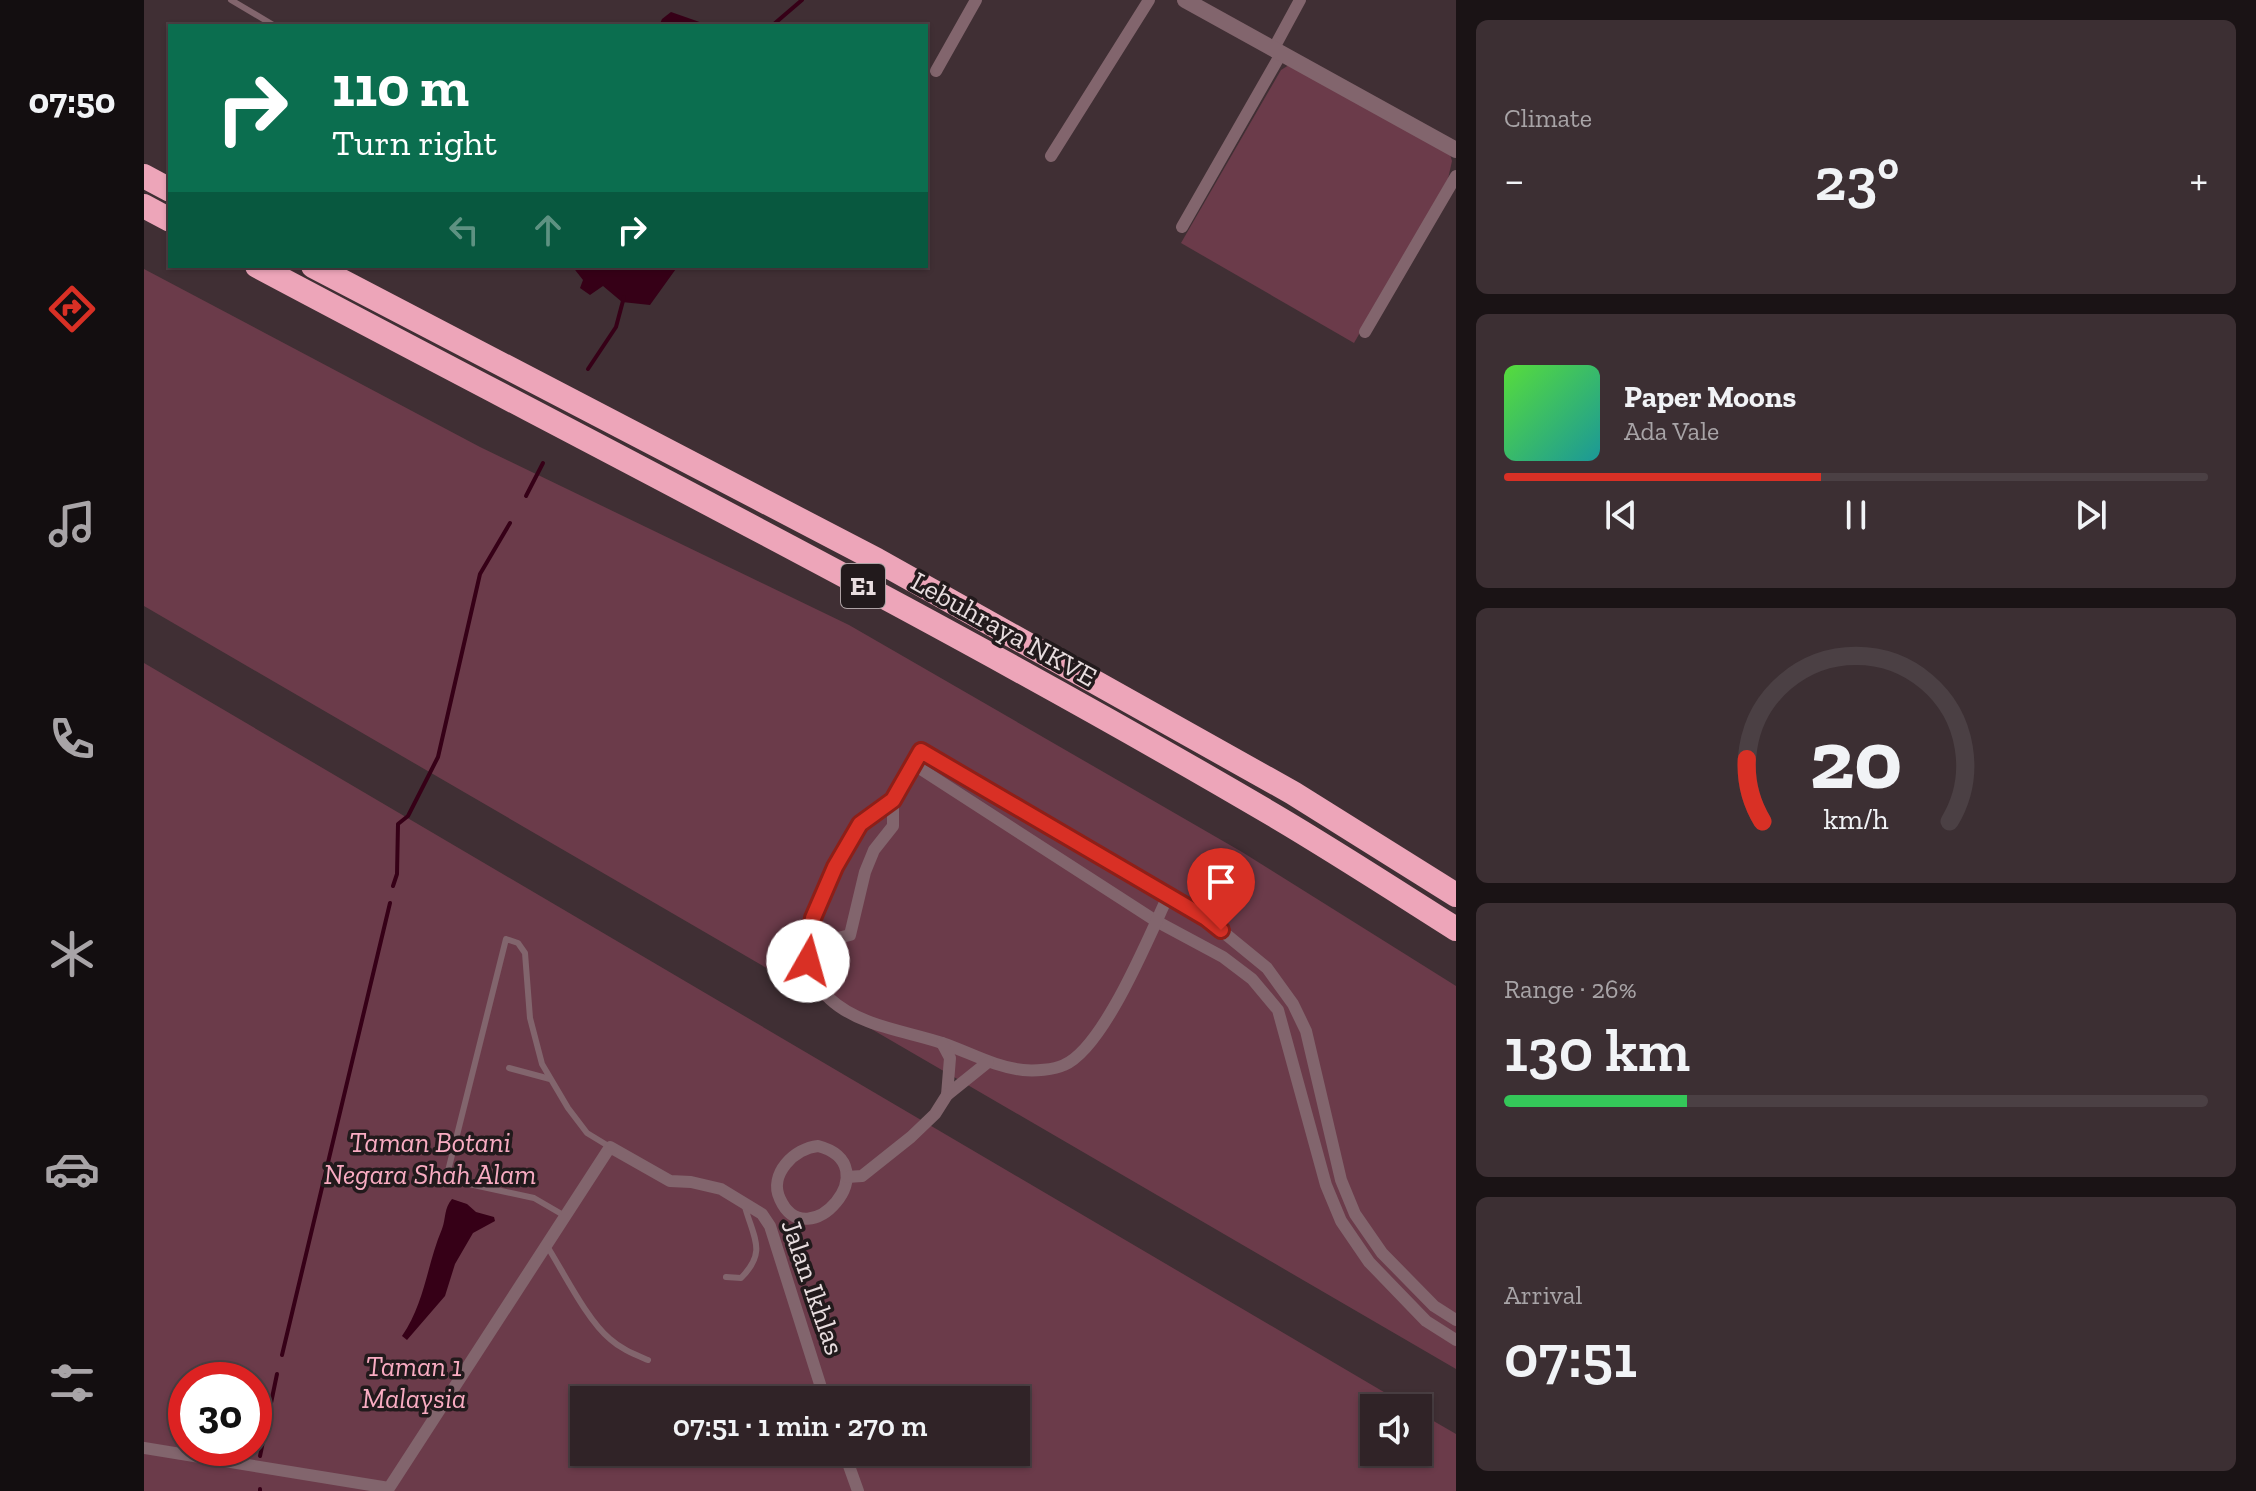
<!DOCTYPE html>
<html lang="en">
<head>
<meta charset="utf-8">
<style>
	:root { --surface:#302327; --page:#3c2f33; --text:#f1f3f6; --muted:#a8a4a7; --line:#4b4044; --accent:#d93025 }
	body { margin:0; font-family:"Zilla Slab",serif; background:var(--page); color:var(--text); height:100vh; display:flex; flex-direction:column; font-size:30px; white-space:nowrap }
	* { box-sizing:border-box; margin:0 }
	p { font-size:26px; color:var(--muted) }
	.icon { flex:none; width:44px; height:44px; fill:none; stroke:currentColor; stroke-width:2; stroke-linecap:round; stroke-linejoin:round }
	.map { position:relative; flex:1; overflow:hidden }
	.details { display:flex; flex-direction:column; gap:20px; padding:20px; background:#1a1315; width:800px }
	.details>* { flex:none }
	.hud { position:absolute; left:24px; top:24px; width:760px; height:244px; border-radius:0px; box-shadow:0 2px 6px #0004,0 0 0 2px var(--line); background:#0b6e4f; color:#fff; overflow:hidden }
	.tools { position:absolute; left:1216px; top:1394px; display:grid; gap:16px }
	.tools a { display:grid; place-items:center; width:72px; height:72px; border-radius:0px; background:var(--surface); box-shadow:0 2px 6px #0004,0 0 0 2px var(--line); font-size:40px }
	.speed { position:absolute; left:24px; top:1362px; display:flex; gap:16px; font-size:40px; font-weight:700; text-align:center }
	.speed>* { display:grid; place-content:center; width:104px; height:104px; border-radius:50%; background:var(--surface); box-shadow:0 2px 6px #0004,0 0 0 2px var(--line); line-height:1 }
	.speed .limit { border:12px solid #d22; background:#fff; color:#111 }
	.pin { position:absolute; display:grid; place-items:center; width:68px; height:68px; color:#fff; margin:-82px -34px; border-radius:50% 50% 50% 0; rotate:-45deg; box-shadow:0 0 8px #0007 }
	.pin .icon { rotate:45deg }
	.me { position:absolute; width:88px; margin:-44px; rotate:7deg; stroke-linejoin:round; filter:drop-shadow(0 0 6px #0008) }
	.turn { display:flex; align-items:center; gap:28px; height:168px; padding:0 32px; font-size:36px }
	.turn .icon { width:104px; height:104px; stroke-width:2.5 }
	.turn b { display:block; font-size:56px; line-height:68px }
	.lanes { display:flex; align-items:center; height:76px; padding:0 32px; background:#0003; justify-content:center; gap:40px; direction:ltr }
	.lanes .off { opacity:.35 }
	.big { font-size:60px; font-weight:600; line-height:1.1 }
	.details .card { flex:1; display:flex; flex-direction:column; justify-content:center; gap:12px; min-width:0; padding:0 28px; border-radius:12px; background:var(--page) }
	.details .dial { align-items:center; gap:0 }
	.dial svg { height:208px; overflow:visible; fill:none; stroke:var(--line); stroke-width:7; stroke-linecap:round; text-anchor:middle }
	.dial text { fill:var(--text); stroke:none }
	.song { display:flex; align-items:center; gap:24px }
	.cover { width:96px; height:96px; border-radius:12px; background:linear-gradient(135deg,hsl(110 70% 55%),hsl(180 70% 35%)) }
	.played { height:8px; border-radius:4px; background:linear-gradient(90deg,var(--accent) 45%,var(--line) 45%) }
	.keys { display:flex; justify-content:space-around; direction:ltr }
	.heat { display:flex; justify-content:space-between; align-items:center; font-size:44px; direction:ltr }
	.charge { height:12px; border-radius:6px; background:linear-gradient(90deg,#34c759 26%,var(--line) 0) }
	.trip { position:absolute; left:426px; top:1386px; width:460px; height:80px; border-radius:0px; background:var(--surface); box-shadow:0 2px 6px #0004,0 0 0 2px var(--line); font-weight:600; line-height:80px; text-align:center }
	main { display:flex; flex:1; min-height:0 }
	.tabs { display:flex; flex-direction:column; width:144px; justify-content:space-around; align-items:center; background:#130e10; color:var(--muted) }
	.tabs .icon { width:56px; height:56px }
	.tabs .selected { color:var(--accent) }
	.tabs b { font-size:36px; color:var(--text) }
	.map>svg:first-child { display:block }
	.green { fill:#6b3b4a; fill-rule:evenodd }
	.water { fill:#360017 }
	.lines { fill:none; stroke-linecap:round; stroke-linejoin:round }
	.stream { stroke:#360017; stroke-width:4 }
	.service { stroke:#82656d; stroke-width:6 }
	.minor { stroke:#82656d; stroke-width:12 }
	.tertiary { stroke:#82656d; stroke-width:16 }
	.motorway { stroke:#eda5b9; stroke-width:24 }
	.route-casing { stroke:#8d1f18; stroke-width:20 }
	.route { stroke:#d93025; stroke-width:14 }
	.labels { text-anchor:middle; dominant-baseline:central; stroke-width:7; stroke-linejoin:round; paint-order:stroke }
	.shield { fill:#221a1c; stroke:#ada2a4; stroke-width:2 }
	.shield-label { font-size:26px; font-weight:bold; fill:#e8dddf }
	.street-label { font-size:28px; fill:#e8dddf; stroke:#221a1c }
	.park-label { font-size:28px; font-style:italic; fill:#f9acc2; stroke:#221a1c }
</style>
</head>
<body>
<main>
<nav class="tabs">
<b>07:50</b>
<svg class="icon selected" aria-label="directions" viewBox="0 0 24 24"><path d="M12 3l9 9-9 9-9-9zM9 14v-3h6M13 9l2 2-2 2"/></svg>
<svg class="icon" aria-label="music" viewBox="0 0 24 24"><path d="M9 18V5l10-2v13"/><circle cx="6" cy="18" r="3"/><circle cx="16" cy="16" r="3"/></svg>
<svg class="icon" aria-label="phone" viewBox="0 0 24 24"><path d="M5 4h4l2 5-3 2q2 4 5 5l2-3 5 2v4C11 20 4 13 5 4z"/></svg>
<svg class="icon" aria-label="climate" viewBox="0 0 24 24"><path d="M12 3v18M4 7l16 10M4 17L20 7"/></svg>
<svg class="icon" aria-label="car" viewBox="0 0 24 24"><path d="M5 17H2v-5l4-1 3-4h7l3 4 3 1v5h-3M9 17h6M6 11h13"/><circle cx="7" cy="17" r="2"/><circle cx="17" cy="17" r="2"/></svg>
<svg class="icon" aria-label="filters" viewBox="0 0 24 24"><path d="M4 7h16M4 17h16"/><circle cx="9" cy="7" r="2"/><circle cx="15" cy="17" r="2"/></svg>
</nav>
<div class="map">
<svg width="1312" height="1491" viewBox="0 0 1312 1491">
	<rect width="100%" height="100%" fill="#402f34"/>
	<!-- green -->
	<g class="green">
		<path d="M1145 65 1305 151 1308 161 1304 179 1210 343 1037 243 1137 70Z"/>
		<path d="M0 269 336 447 705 625 1098 852 1312 986V1369L0 606Z"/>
		<path d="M0 663 1267 1408H1230V1452H1274V1412L1312 1434V1491H0ZM42 1380H110V1448H42ZM440 1400H872V1452H440Z"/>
	</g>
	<!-- water -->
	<g class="water">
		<path d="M527 12 567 26H515L518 19Z"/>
		<path d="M428 266H534L506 305 478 302 459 286 446 295 436 288 439 280Z"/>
		<path d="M308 1199 323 1204 332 1212 350 1217 351 1221 329 1233 311 1264 301 1296 263 1340 258 1336C281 1303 283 1264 298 1229 302 1218 300 1208 308 1199Z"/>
	</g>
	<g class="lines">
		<!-- stream -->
		<g class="stream">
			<path d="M630 24 658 0"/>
			<path d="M444 369 472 327 480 297"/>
			<path d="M382 496 399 463"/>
			<path d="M249 886 253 874 254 824 264 816 294 757 336 574 366 523"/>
			<path d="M138 1355 246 903"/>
			<path d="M116 1456 133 1374"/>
			<path d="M116 1491V1489"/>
		</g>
		<!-- service -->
		<g class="service">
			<path d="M87 0 131 26"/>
			<path d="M365 1068 406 1079"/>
			<path d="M421 1216 390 1198 302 1179 362 939 374 943 381 953 386 1018 398 1064 424 1108 443 1133 466 1147"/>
			<path d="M403 1246C420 1273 443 1320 466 1339 477 1349 490 1354 504 1360"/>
			<path d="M582 1277 597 1278C623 1252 610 1239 601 1207"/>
		</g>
		<!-- minor -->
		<g class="minor">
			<path d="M1130 48 1156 0"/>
			<path d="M792 71 832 0"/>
			<path d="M907 156 1005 0"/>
			<path d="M1038 227 1138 52"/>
			<path d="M1221 332 1312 176"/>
			<path d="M769 764 1012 921 1079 957 1108 979 1134 1010 1182 1185 1197 1221 1225 1262 1282 1321 1312 1340"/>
			<path d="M1024 896C1005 936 960 1048 920 1065 910 1070 890 1071 879 1070 850 1067 825 1052 798 1043 762 1031 715 1026 686 999 669 983 664 968 664 945L706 935 721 872 730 850 749 826V800L777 751 1062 918 1123 968 1149 1004 1162 1031 1197 1180 1211 1214 1238 1253 1290 1306 1312 1320"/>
			<path d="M664 945 675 900 691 867 716 824 749 800"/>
			<path d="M798 1043 806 1058 803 1095"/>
			<path d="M674 1146C746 1165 663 1259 636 1199 624 1174 651 1148 674 1146Z"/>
			<path d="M703 1177 718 1176 767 1137 791 1114 803 1095 844 1062"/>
			<path d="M0 1448 245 1488 466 1147 526 1181 547 1182 577 1189 618 1214 626 1226 681 1400"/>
			<path d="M700 1452 714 1491"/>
		</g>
		<!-- tertiary -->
		<path class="tertiary" d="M1041 0 1312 150"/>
		<!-- motorway -->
		<g class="motorway">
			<path d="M0 176 26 190"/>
			<path d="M0 206 26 220"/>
			<path d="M113 266C453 447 798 620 1131 816 1192 852 1252 891 1312 929"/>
			<path d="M169 266 733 560 1149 793 1312 895"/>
		</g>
	</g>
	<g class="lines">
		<defs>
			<path id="route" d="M664 961V945L669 918 691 867 716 824 749 800 777 751 1062 918 1077 930"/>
		</defs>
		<!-- route casing -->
		<use href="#route" class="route-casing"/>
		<!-- route -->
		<use href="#route" class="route"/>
	</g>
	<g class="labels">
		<!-- shield labels -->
		<rect class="shield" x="697" y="564" width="44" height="44" rx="6"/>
		<g class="shield-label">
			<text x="719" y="586">E1</text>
		</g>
		<!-- street labels -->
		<g class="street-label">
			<text transform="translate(860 629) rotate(29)">Lebuhraya NKVE</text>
			<text transform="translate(669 1287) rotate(71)">Jalan Ikhlas</text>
		</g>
		<!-- park labels -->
		<g class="park-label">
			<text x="286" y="1142">Taman Botani<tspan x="286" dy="32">Negara Shah Alam</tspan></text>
			<text x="270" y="1366">Taman 1<tspan x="270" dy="32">Malaysia</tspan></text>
		</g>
	</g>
</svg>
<div class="tools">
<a><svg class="icon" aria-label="sound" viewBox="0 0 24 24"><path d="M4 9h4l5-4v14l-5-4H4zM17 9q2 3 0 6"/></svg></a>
</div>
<div class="speed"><div class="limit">30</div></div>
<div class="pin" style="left:1077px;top:930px;background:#d93025"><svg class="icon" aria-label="arrive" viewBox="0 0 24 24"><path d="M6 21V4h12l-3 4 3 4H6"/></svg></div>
<svg class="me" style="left:664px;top:961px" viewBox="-20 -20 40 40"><circle r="19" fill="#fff"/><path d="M0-13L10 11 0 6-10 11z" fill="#d93025"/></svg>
<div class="trip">07:51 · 1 min · 270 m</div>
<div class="hud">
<div class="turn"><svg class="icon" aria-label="right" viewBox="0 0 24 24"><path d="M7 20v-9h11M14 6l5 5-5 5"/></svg><div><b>110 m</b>Turn right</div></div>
<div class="lanes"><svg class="icon off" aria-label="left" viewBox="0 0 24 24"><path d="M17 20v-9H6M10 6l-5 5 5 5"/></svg><svg class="icon off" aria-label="ahead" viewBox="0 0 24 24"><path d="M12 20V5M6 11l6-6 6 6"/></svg><svg class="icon" aria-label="right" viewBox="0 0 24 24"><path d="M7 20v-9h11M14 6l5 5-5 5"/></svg></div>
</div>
</div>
<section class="details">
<div class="card"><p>Climate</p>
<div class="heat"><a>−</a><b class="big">23°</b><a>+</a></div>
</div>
<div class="card">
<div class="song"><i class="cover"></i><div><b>Paper Moons</b><p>Ada Vale</p></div></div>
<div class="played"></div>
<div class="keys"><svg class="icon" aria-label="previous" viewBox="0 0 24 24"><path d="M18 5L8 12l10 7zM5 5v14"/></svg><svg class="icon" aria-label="pause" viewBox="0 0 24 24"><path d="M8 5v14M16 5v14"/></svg><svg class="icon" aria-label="next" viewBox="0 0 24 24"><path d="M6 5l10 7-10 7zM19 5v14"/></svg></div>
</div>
<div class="card dial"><svg viewBox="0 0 100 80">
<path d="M14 69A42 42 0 1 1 86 69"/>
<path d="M14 69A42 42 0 0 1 8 45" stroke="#d93025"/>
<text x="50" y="56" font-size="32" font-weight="700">20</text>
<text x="50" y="72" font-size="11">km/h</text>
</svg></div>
<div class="card"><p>Range · 26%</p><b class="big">130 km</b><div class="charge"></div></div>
<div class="card"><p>Arrival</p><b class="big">07:51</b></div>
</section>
</main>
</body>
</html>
